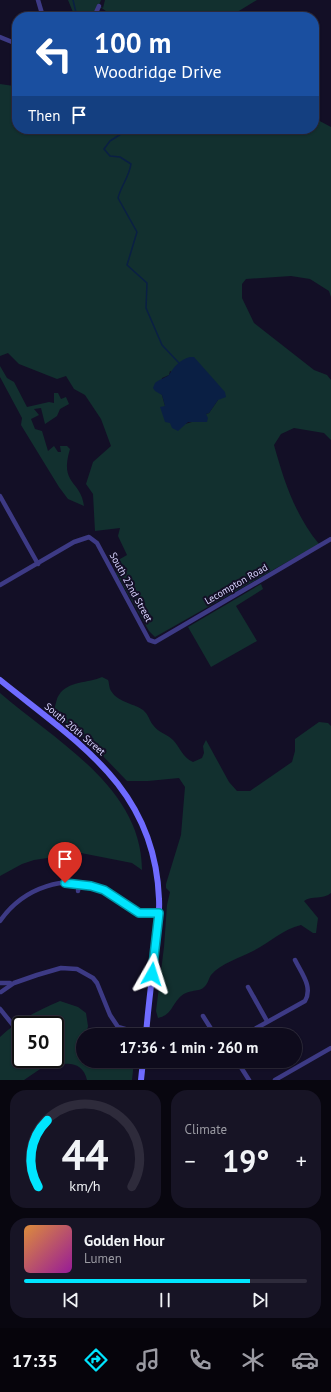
<!DOCTYPE html>
<html lang="en">
<head>
<meta charset="utf-8">
<style>
	:root { --surface:#0e0b1c; --page:#171425; --text:#f1f3f6; --muted:#9b9ba3; --line:#2e2b3b; --accent:#00e5ff }
	body { margin:0; font-family:"PT Sans",sans-serif; background:var(--page); color:var(--text); height:100vh; display:flex; flex-direction:column; font-size:15px; white-space:nowrap }
	* { box-sizing:border-box; margin:0 }
	p { font-size:13px; color:var(--muted) }
	.icon { flex:none; width:22px; height:22px; fill:none; stroke:currentColor; stroke-width:2; stroke-linecap:round; stroke-linejoin:round }
	.map { position:relative; height:1080px; overflow:hidden }
	.details { display:flex; flex-direction:column; gap:10px; padding:10px; background:#08060f; flex:1 }
	.details>* { flex:none }
	.hud { position:absolute; left:12px; top:12px; width:307px; height:122px; border-radius:16px; box-shadow:0 1px 3px #0004,0 0 0 1px var(--line); background:#1a4fa0; color:#fff; overflow:hidden }
	.speed { position:absolute; left:12px; top:1016px; display:flex; gap:8px; font-size:20px; font-weight:700; text-align:center }
	.speed>* { display:grid; place-content:center; width:52px; height:52px; border-radius:50%; background:var(--surface); box-shadow:0 1px 3px #0004,0 0 0 1px var(--line); line-height:1 }
	.speed .limit { border:2px solid #111; border-radius:6px; background:#fff; color:#111 }
	.pin { position:absolute; display:grid; place-items:center; width:34px; height:34px; color:#fff; margin:-41px -17px; border-radius:50% 50% 50% 0; rotate:-45deg; box-shadow:0 0 4px #0007 }
	.pin .icon { rotate:45deg }
	.me { position:absolute; width:44px; margin:-22px; rotate:6deg; stroke-linejoin:round; filter:drop-shadow(0 0 3px #0008) }
	.turn { display:flex; align-items:center; gap:14px; height:84px; padding:0 16px; font-size:18px }
	.turn .icon { width:52px; height:52px; stroke-width:2.5 }
	.turn b { display:block; font-size:28px; line-height:34px }
	.then { display:flex; align-items:center; height:38px; padding:0 16px; background:#0003; gap:8px; font-size:15px }
	.big { font-size:30px; font-weight:600; line-height:1.1 }
	.details .card { flex:1; display:flex; flex-direction:column; justify-content:center; gap:6px; min-width:0; padding:0 14px; border-radius:16px; background:var(--page) }
	.details .dial { align-items:center; gap:0 }
	.dial svg { height:104px; overflow:visible; fill:none; stroke:var(--line); stroke-width:7; stroke-linecap:round; text-anchor:middle }
	.dial text { fill:var(--text); stroke:none }
	.song { display:flex; align-items:center; gap:12px }
	.cover { width:48px; height:48px; border-radius:6px; background:linear-gradient(135deg,hsl(30 70% 55%),hsl(300 70% 35%)) }
	.played { height:4px; border-radius:2px; background:linear-gradient(90deg,var(--accent) 80%,var(--line) 80%) }
	.keys { display:flex; justify-content:space-around; direction:ltr }
	.heat { display:flex; justify-content:space-between; align-items:center; font-size:22px; direction:ltr }
	.details .tiles { flex:1; display:grid; gap:10px; grid-template-columns:1fr 1fr }
	.card:last-child { grid-column:span 2 }
	.trip { position:absolute; left:76px; top:1028px; width:226px; height:40px; border-radius:20px; background:var(--surface); box-shadow:0 1px 3px #0004,0 0 0 1px var(--line); font-weight:600; line-height:40px; text-align:center }
	.tab-bar { display:flex; height:64px; justify-content:space-around; align-items:center; background:#06040b; color:var(--muted) }
	.tab-bar .icon { width:28px; height:28px }
	.tab-bar .active { color:var(--accent) }
	.tab-bar b { font-size:18px; color:var(--text) }
	.map>svg:first-child { display:block }
	.green { fill:#12302f; fill-rule:evenodd }
	.water { fill:#0a1f44 }
	.lines { fill:none; stroke-linecap:round; stroke-linejoin:round }
	.stream { stroke:#0a1f44; stroke-width:1.5 }
	.minor { stroke:#3d3a85; stroke-width:4.5 }
	.secondary { stroke:#6f6bff; stroke-width:6 }
	.route-casing { stroke:#0095a6; stroke-width:10 }
	.route { stroke:#00e5ff; stroke-width:7 }
	.labels { text-anchor:middle; dominant-baseline:central; stroke-width:4; stroke-linejoin:round; paint-order:stroke }
	.street-label { font-size:10px; fill:#d9d4ff; stroke:#130f26 }
</style>
</head>
<body>
<div class="map">
<svg width="331" height="1080" viewBox="0 0 331 1080">
	<rect width="100%" height="100%" fill="#130f26"/>
	<!-- green -->
	<g class="green">
		<path d="M68 0H101L99 5 103 8 105 0H257L229 17H114L99 6 89 17H75Z"/>
		<path d="M0 84 14 86 17 92V129H314V118L331 127V297L329 291 310 279 291 276 246 279 242 284V298L254 323 314 370 327 375 331 380V440L324 433 294 428 281 434 274 445C284 481 295 515 319 544L155 637 149 631 116 573 120 566V559L127 555 118 536 120 528 95 531 93 494 86 484 93 462 111 446 101 419 85 395 74 389 66 376 57 379 19 364 8 353 0 356ZM170 371 218 400 209 413 206 414 207 422H192L185 424 165 406 162 395 159 392 162 378 169 375Z"/>
		<path d="M0 366 7 378 14 382 27 407 49 402 54 403V393H58L61 399 66 397 69 404 60 409 57 416 45 424 41 408 34 409 39 415 31 419 35 429 42 431 48 451 54 446 58 452H61L60 446H67L70 449C59 485 81 480 84 506L68 499 59 487 21 425 22 418 0 377Z"/>
		<path d="M261 584 263 589 236 606 257 641 211 667 188 627Z"/>
		<path d="M102 677 108 680C109 682 109 686 110 689 116 702 133 703 143 710 149 715 149 720 153 725 159 733 167 734 173 740 180 747 182 757 193 762L202 758 204 753 203 746 206 740 229 782 237 791H250L292 762 295 751V739L319 722 328 723 331 726V893C324 900 311 895 304 901L318 918 316 933H313L301 925C283 929 269 943 253 951 240 958 221 963 211 975 208 980 208 984 203 988 198 992 187 989 179 998 171 1007 171 1015 158 1018L156 1011 164 947 167 905 170 892 166 888V884L181 835 185 787 179 778 148 781H127L100 753 56 714 54 710C56 705 56 699 59 695 67 681 89 683 102 677Z"/>
		<path d="M0 693C55 741 142 787 142 870L132 863 81 853 34 860 22 864 0 876Z"/>
		<path d="M60 1001 78 1007 86 1013 88 1026 86 1035H83V1061H134L132 1080H87C83 1061 65 1061 51 1068L46 1065 24 1080H0V1037C18 1020 37 1011 60 1001ZM21 1025H55V1059H21Z"/>
	</g>
	<!-- water -->
	<path class="water" d="M190 357H194L225 392 226 397 218 400 209 413 206 414 208 418 207 422H188L178 431 172 428 170 423 165 422 160 407 165 406 162 395 155 391 153 388 155 383C157 381 168 376 169 375 174 367 179 360 190 357Z"/>
	<g class="lines">
		<!-- stream -->
		<g class="stream">
			<path d="M73 0 77 17"/>
			<path d="M118 129 121 134 110 141 104 149 110 156 120 157 131 164C129 177 121 186 118 198L137 232 127 265 147 283 146 308 162 345 179 363"/>
		</g>
		<!-- minor -->
		<g class="minor">
			<path d="M38 0 43 17"/>
			<path d="M94 17 99 6"/>
			<path d="M0 37 17 44"/>
			<path d="M0 496 38 564"/>
			<path d="M0 585 74 542 89 537 97 543 149 640 155 642 331 539"/>
			<path d="M78 891 79 884"/>
			<path d="M0 921C23 888 66 872 104 890 116 896 125 908 137 912 144 914 152 913 159 913"/>
			<path d="M0 983H10"/>
			<path d="M248 987 267 1021"/>
			<path d="M1 992 14 983 37 975 61 968 77 969 93 978 97 983 110 1015 118 1027 146 1035"/>
			<path d="M0 1009 13 1025"/>
			<path d="M203 1016 215 1035"/>
			<path d="M244 1035 305 1001C313 987 302 974 295 960"/>
			<path d="M237 1061 249 1080"/>
			<path d="M275 1080 331 1048"/>
		</g>
		<!-- secondary -->
		<g class="secondary">
			<path d="M0 680C78 743 155 788 159 899 160 916 157 934 155 951 152 979 148 1007 146 1035"/>
			<path d="M141 1080 143 1061"/>
		</g>
	</g>
	<g class="lines">
		<defs>
			<path id="route" d="M65 883 91 886 104 890 139 913H159L152 974"/>
		</defs>
		<!-- route casing -->
		<use href="#route" class="route-casing"/>
		<!-- route -->
		<use href="#route" class="route"/>
	</g>
	<g class="labels">
		<!-- street labels -->
		<g class="street-label">
			<text transform="translate(236 584) rotate(-30)">Lecompton Road</text>
			<text transform="translate(131 587) rotate(61)">South 22nd Street</text>
			<text transform="translate(75 729) rotate(40)">South 20th Street</text>
		</g>
	</g>
</svg>
<div class="speed"><div class="limit">50</div></div>
<div class="pin" style="left:65px;top:883px;background:#d93025"><svg class="icon" aria-label="arrive" viewBox="0 0 24 24"><path d="M6 21V4h12l-3 4 3 4H6"/></svg></div>
<svg class="me" style="left:152px;top:974px" viewBox="-20 -20 40 40"><path d="M0-17L14 15 0 8-14 15z" fill="#00e5ff" stroke="#fff" stroke-width="4"/></svg>
<div class="trip">17:36 · 1 min · 260 m</div>
<div class="hud">
<div class="turn"><svg class="icon" aria-label="left" viewBox="0 0 24 24"><path d="M17 20v-9H6M10 6l-5 5 5 5"/></svg><div><b>100 m</b>Woodridge Drive</div></div>
<div class="then">Then<svg class="icon" aria-label="arrive" viewBox="0 0 24 24"><path d="M6 21V4h12l-3 4 3 4H6"/></svg></div>
</div>
</div>
<section class="details">
<div class="tiles">
<div class="card dial"><svg viewBox="0 0 100 80">
<path d="M14 69A42 42 0 1 1 86 69"/>
<path d="M14 69A42 42 0 0 1 21 18" stroke="#00e5ff"/>
<text x="50" y="56" font-size="32" font-weight="700">44</text>
<text x="50" y="72" font-size="11">km/h</text>
</svg></div>
<div class="card"><p>Climate</p>
<div class="heat"><a>−</a><b class="big">19°</b><a>+</a></div>
</div>
<div class="card">
<div class="song"><i class="cover"></i><div><b>Golden Hour</b><p>Lumen</p></div></div>
<div class="played"></div>
<div class="keys"><svg class="icon" aria-label="previous" viewBox="0 0 24 24"><path d="M18 5L8 12l10 7zM5 5v14"/></svg><svg class="icon" aria-label="pause" viewBox="0 0 24 24"><path d="M8 5v14M16 5v14"/></svg><svg class="icon" aria-label="next" viewBox="0 0 24 24"><path d="M6 5l10 7-10 7zM19 5v14"/></svg></div>
</div>
</div>
</section>
<nav class="tab-bar">
<b>17:35</b>
<svg class="icon active" aria-label="directions" viewBox="0 0 24 24"><path d="M12 3l9 9-9 9-9-9zM9 14v-3h6M13 9l2 2-2 2"/></svg>
<svg class="icon" aria-label="music" viewBox="0 0 24 24"><path d="M9 18V5l10-2v13"/><circle cx="6" cy="18" r="3"/><circle cx="16" cy="16" r="3"/></svg>
<svg class="icon" aria-label="phone" viewBox="0 0 24 24"><path d="M5 4h4l2 5-3 2q2 4 5 5l2-3 5 2v4C11 20 4 13 5 4z"/></svg>
<svg class="icon" aria-label="climate" viewBox="0 0 24 24"><path d="M12 3v18M4 7l16 10M4 17L20 7"/></svg>
<svg class="icon" aria-label="car" viewBox="0 0 24 24"><path d="M5 17H2v-5l4-1 3-4h7l3 4 3 1v5h-3M9 17h6M6 11h13"/><circle cx="7" cy="17" r="2"/><circle cx="17" cy="17" r="2"/></svg>
</nav>
</body>
</html>
